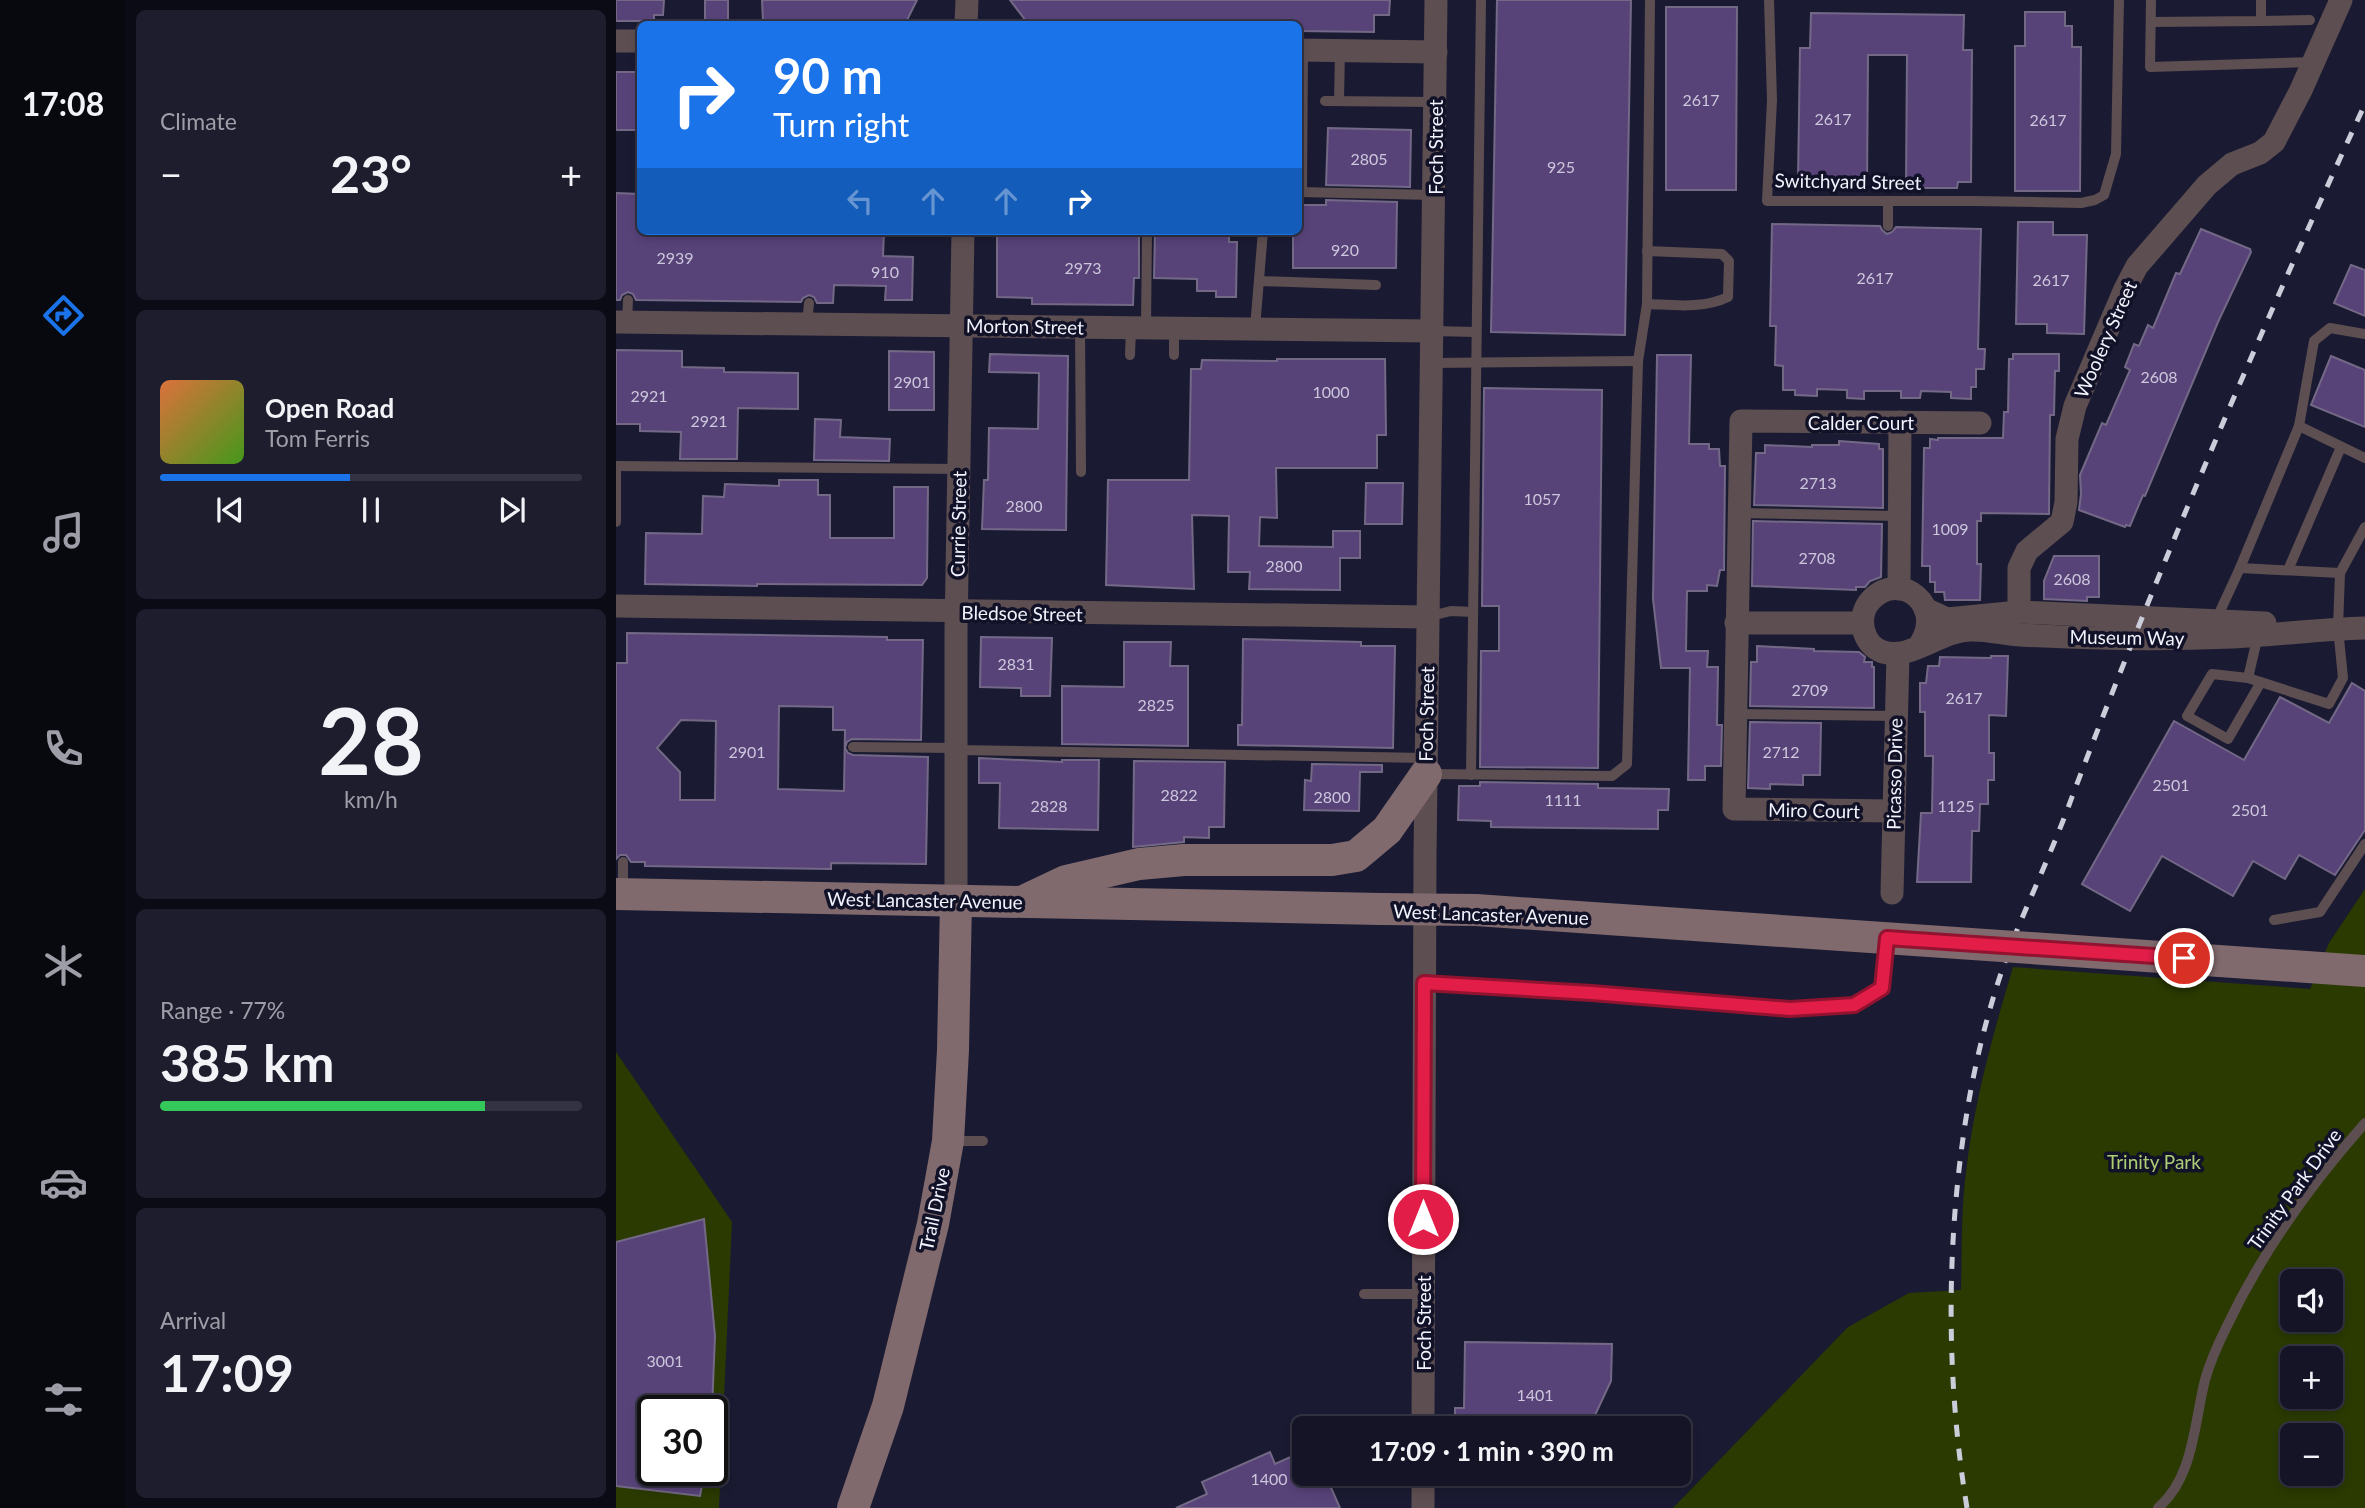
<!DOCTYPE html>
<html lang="en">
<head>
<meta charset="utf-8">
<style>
	:root { --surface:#141426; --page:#1d1d2e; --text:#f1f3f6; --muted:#9d9ea7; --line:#333343; --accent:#1a73e8 }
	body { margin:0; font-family:Lato,sans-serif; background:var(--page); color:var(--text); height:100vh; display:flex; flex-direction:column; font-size:26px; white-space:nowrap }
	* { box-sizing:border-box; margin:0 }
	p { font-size:23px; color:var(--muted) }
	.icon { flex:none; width:38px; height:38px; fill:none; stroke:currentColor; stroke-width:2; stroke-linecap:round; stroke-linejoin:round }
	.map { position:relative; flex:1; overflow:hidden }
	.side { display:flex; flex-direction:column; gap:10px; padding:10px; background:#0b0b15; width:490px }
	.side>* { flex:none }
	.hud { position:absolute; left:21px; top:21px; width:665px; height:214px; border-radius:10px; box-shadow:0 4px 10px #0003,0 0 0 2px var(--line); background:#1a73e8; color:#fff; overflow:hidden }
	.tools { position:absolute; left:1664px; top:1269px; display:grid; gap:14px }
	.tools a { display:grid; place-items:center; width:63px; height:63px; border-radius:10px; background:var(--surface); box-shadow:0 4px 10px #0003,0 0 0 2px var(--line); font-size:35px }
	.speed { position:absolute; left:21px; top:1395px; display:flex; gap:14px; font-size:35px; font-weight:700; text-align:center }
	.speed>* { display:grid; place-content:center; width:91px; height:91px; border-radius:50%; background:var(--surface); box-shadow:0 4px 10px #0003,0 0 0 2px var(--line); line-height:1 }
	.speed .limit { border:4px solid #111; border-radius:10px; background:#fff; color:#111 }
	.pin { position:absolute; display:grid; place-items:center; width:60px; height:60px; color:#fff; margin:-30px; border:4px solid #fff; border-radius:50%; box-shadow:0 2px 7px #0007 }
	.me { position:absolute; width:77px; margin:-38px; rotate:0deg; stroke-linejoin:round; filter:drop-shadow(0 0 5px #0008) }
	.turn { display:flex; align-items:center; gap:24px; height:147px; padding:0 21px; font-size:32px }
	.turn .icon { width:91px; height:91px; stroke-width:2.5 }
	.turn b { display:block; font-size:49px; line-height:60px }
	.lanes { display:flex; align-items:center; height:66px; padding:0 21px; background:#0003; justify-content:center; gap:35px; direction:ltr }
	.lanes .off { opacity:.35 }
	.big { font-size:52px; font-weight:700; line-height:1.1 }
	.side .widget { flex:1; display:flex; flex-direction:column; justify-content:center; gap:10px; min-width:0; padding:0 24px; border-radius:10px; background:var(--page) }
	.side .dial { align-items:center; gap:0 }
	.dial b { font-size:91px; line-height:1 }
	.song { display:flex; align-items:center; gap:21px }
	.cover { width:84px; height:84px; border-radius:10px; background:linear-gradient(135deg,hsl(20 70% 55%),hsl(100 70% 35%)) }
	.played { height:7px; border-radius:4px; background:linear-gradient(90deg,var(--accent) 45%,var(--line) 45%) }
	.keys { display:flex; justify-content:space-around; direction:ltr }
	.heat { display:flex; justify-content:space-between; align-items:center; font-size:38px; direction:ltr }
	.charge { height:10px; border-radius:5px; background:linear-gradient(90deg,#34c759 77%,var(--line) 0) }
	.trip { position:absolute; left:676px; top:1416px; width:399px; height:70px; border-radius:10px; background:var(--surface); box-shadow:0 4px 10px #0003,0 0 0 2px var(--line); font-weight:700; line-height:70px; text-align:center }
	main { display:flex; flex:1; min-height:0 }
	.menu { display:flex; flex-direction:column; width:126px; justify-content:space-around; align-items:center; background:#08080f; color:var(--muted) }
	.menu .icon { width:49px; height:49px }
	.menu .on { color:var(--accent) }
	.menu b { font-size:32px; color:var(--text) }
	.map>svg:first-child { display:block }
	.green { fill:#2a3a00; fill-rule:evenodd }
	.building { fill:#584379; stroke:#736986; stroke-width:2; fill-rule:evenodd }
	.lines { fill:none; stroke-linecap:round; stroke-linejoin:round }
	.lane { stroke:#5d4e51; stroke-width:10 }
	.street { stroke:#5d4e51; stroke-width:23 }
	.secondary { stroke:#816a6e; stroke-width:32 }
	.rail { stroke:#cccdda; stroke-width:5; stroke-dasharray:12 12; stroke-linecap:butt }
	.secondary-bridge { stroke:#816a6e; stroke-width:32 }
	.route-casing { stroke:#92132f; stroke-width:18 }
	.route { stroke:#e11d48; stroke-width:12 }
	.labels { text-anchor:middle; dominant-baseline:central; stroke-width:7; stroke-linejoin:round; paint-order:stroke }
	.number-label { font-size:16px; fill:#ccc7dc }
	.street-label { font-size:19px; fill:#f2f3fd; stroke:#111128 }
	.park-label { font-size:19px; fill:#aecd75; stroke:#111128 }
</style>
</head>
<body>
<main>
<nav class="menu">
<b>17:08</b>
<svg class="icon on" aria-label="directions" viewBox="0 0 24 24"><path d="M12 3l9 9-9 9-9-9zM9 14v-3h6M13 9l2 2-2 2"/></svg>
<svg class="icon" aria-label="music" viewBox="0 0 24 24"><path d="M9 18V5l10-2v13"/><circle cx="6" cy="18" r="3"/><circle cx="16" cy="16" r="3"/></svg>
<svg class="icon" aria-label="phone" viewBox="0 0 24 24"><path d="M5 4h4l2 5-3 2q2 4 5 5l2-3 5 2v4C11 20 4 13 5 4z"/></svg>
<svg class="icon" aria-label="climate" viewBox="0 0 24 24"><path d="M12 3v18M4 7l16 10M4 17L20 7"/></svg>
<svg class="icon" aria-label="car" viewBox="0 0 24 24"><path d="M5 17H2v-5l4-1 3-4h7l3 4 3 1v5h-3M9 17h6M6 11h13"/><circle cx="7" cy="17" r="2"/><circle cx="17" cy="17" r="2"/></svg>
<svg class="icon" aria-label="filters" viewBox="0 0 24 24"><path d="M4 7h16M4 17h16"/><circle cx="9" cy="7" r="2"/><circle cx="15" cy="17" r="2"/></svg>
</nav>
<section class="side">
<div class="widget"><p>Climate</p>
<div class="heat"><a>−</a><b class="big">23°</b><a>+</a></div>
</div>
<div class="widget">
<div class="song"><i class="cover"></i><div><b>Open Road</b><p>Tom Ferris</p></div></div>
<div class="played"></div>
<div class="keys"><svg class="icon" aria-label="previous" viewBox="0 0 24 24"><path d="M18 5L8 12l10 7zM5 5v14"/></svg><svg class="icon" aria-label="pause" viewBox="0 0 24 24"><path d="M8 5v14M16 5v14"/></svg><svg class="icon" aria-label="next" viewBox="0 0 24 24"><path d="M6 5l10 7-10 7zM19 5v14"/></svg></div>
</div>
<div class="widget dial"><b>28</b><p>km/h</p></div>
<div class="widget"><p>Range · 77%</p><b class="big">385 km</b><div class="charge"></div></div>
<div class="widget"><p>Arrival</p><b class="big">17:09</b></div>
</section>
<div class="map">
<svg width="1749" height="1508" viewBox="0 0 1749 1508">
	<rect width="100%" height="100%" fill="#1a1b32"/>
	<!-- green -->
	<g class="green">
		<path d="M1749 889V1508H1057L1232 1327 1293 1293 1345 1290C1346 1251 1345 1211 1350 1172 1358 1102 1377 1034 1397 967L1694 989 1713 943ZM1676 1281H1715V1320H1676ZM1676 1358H1715V1396H1676ZM1676 1435H1715V1474H1676Z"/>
		<path d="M0 1052 116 1222 103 1508H0ZM37 1410H96V1470H37Z"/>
	</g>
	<!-- building -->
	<g class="building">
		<path d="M0 0H48L47 15H38V21H0Z"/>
		<rect x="89" y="0" width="23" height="24"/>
		<path d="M146 0H301L290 22H147Z"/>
		<path d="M394 0H774L773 15H758V32L682 31V24H520V22L410 21Z"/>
		<path d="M881 0H1015L1009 335 875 332Z"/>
		<path d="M1050 7H1121L1120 190H1050Z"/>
		<path d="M1409 12H1449V26H1456V47H1465L1464 191H1399V46H1409Z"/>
		<path d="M1195 13 1348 15 1347 50H1356L1355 182H1342L1341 188H1290L1291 55H1252L1251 188 1198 187V180H1182L1184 48H1194Z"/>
		<rect x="0" y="72" width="24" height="58"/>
		<path d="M712 128 795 130 794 187 710 185Z"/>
		<path d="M0 193 24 194V231H268L267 256 297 257 296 300H269L270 286 218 285 217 303H201L198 297 193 295 187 298 185 302 20 300 17 294 12 292 6 295 4 300H0Z"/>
		<path d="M710 200 781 202 780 268H677V231H682V205H710Z"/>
		<path d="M1402 222H1437V235H1471L1468 334 1431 333V324H1400Z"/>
		<path d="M1156 224 1264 226 1266 230 1271 234 1276 232 1280 227 1365 229 1362 349H1369L1368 369H1360V387H1355V399L1335 398V392L1305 391 1304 398H1285V391H1248V399L1231 398V390L1201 389V396L1179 395V390H1167V366L1159 365 1160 326H1154Z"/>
		<path d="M1585 229 1634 249 1635 252 1602 322 1529 496 1527 495 1514 526 1510 525 1509 527 1463 510 1465 494 1464 475 1486 423 1490 425 1514 370 1509 367 1518 344 1523 346 1532 325 1537 328 1560 273 1564 274Z"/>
		<path d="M383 231H523V278H518L517 305 416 304V298L381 297V232Z"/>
		<path d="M539 231H613V242H621L620 297H600V291H581V279L538 278Z"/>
		<path d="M1735 265 1749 270V316L1718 303Z"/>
		<path d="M0 350 66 351V367L108 368V372L182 373V409L122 408 121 459H64L65 432 24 431V424H0Z"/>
		<path d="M273 351 318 352V410H273Z"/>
		<path d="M374 354 452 356 450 530 366 529 368 480H372L373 428 422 429 423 373 373 372Z"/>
		<path d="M1397 354H1443V371H1439L1438 415H1434L1433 514 1365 513V521H1361V564H1365L1364 600H1329L1328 592H1319V582H1314V566H1306L1308 448H1314V439L1322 440V438H1387L1388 412H1392L1393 359H1397Z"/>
		<path d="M1041 355H1075L1073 444H1093V449H1103L1104 466H1109L1108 570H1104L1101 586 1091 585V591H1071L1070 651H1092L1091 667H1102L1101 725H1106L1105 766H1089V780H1072L1074 668H1045L1037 599Z"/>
		<path d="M1715 356 1749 370V427L1695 405Z"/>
		<path d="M661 359H769L770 435H761V468H660L661 518 644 517 643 546 717 547V531H744V558H724V590L633 589 634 572H612L613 516 576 515 578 589 490 585 492 480H573L575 369H585L586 360 661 361Z"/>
		<path d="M868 388 986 390 982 768 864 767 865 651H883V606H866Z"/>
		<path d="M199 419 225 420 224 437 274 439 273 461 198 460Z"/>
		<path d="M1223 441 1263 444V449H1267V508L1138 505 1140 453H1149V445L1196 447V445H1223Z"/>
		<path d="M163 480H202V495H214V538H278V487H312L311 578 306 585 141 584V586L29 584 30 533 86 534 87 496 108 497 109 484 163 486Z"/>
		<path d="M750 483H787L786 524H749Z"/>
		<path d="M1137 521 1266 524 1265 577 1254 581 1249 587H1240V590L1136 586Z"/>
		<path d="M1438 556H1483V597H1471V601L1428 599V581Z"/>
		<path d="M11 633 271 637V640H307L305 740 236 739 231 742 229 748 232 753 237 755 312 757 310 864 215 863V869L29 866V862H15L10 855H4L0 859V663H11ZM163 706 217 707V730H229L228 791 162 789ZM65 720 100 721 99 800H64V772L41 748Z"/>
		<path d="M365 637 436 638 434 696H405V688L364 687Z"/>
		<path d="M627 639 745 642V646H779L777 748 622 745V725H626Z"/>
		<path d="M508 642H555L554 666H572V746L446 744V686L508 687Z"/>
		<path d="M1141 646 1198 649V651L1243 652 1249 657 1248 662H1256V667H1258V708L1134 706 1135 662H1141Z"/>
		<path d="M1375 656H1392L1390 716 1373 715V753H1378V780H1372V804H1364L1363 831H1356L1355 882H1301L1305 813H1316L1317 756H1309V712H1304V683H1310L1312 666H1323L1324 657 1375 658Z"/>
		<path d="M1736 683 1749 691V830L1719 875 1683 855 1669 879 1637 861 1617 896 1546 856 1514 911 1466 884 1558 721 1628 760 1664 697 1713 723Z"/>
		<path d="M1134 722 1205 723 1204 775H1187V785L1154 784V789L1132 788Z"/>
		<path d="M363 758 446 762V760H483L482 830 383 828 384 783H363Z"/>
		<path d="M518 761 609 762 608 827H593V838L568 837V842L517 847Z"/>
		<path d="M696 764 766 765V772H744L743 811 688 810 689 780 695 781Z"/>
		<path d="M864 782 982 784V788L1053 789 1052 810H1042V829L875 827V821L842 820 843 786H864Z"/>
		<path d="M88 1219 99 1336 96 1410H37V1470H89L84 1496 0 1486V1242Z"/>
		<path d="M849 1342 996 1344 995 1381 973 1428H839V1408H848Z"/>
		<path d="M688 1451V1474H709L724 1508H560L591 1494 586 1482 654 1452 659 1464Z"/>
	</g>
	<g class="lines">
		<!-- lane -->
		<g class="lane">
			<path d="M1153 0 1156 100 1151 201H1360L1465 203 1479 200 1488 195 1500 154 1503 0"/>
			<path d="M1535 0 1534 67 1698 62"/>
			<path d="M1645 21 1694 20"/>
			<path d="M1535 22 1645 21V0"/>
			<path d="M709 101 819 102"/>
			<path d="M723 101 724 50"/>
			<path d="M682 192 818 195"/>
			<path d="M686 192 687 50"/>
			<path d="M1272 201V226"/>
			<path d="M1031 251 1106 254 1113 261 1112 297C1087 309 1058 305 1031 304"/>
			<path d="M644 281 760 285"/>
			<path d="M11 322 12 300"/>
			<path d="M191 324 193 303"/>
			<path d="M464 326 465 472"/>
			<path d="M530 327 531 231"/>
			<path d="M639 328 647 231"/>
			<path d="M817 331 860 332"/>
			<path d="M514 355 515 327"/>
			<path d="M558 355V327"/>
			<path d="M817 363 1022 361"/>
			<path d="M1683 426 1749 458"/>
			<path d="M0 466 343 469"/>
			<path d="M0 470V522"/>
			<path d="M1123 513 1283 516"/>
			<path d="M1672 570 1725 447"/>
			<path d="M1724 573 1749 527"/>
			<path d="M811 617 835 611 857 612"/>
			<path d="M1600 620 1624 568"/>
			<path d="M1642 635 1632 678 1713 704 1727 678 1722 628 1724 573 1624 568 1683 426 1698 341 1714 328 1749 334"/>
			<path d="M1632 678 1596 674 1571 716 1612 739 1645 682"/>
			<path d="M1120 714 1280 716"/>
			<path d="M237 747 340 748"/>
			<path d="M340 750 810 758"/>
			<path d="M813 774 996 776 1011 764 1022 361 1031 304 1034 0"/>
			<path d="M855 775 865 0"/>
			<path d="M7 891V862"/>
			<path d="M1658 920 1704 912 1749 844"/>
			<path d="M808 983 976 993 1174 1009 1238 1005 1266 988 1271 941"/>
			<path d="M335 1141H367"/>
			<path d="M748 1294H807"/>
			<path d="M1542 1508C1578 1477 1578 1423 1589 1380 1594 1362 1603 1342 1611 1326 1646 1252 1695 1184 1749 1123"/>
		</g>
		<!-- street -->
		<g class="street">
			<path d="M350 24 351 0"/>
			<path d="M0 41H24"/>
			<path d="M682 50 820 52"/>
			<path d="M0 322 817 331"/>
			<path d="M1283 589 1284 422"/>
			<path d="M0 606 811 617"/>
			<path d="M1309 609 1331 619 1403 612 1649 623"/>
			<path d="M1403 612V568L1411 551 1446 522 1450 502 1451 439 1459 406 1509 289 1521 266 1591 185 1616 164 1644 153 1658 142 1685 90 1725 0"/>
			<path d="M1120 623H1246"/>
			<path d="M1303 646C1331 606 1284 569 1255 600 1240 616 1246 645 1267 652 1295 661 1325 629 1357 630 1373 630 1389 634 1405 635 1475 639 1547 640 1617 637 1661 635 1705 629 1749 628"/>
			<path d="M1277 811 1118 809 1125 421 1364 423"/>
			<path d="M1276 893 1282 655"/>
			<path d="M340 901V630L347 231"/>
			<path d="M807 1428 809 855 820 0"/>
			<path d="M807 1508V1474"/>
		</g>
		<!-- secondary -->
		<g class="secondary">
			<path d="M0 894 765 909"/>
			<path d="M412 899 450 881 523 864 568 860H716L740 856 771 830 810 774"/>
			<path d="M237 1508 272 1406 317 1224 332 1141 337 1050 340 901"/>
		</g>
		<!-- rail -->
		<path class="rail" d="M1351 1508C1329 1375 1330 1232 1353 1100 1363 1044 1378 988 1399 935 1418 889 1439 844 1456 797 1545 562 1644 331 1749 104"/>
		<!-- secondary-bridge -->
		<path class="secondary-bridge" d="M765 909 860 910 1749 971"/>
	</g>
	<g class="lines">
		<defs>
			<path id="route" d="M807 1219 808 983 976 993 1174 1009 1238 1005 1266 988 1271 938 1568 958"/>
		</defs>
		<!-- route casing -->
		<use href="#route" class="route-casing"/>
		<!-- route -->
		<use href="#route" class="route"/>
	</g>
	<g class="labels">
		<!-- number labels -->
		<g class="number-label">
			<text x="1085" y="99">2617</text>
			<text x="1217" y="118">2617</text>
			<text x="1432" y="119">2617</text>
			<text x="753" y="158">2805</text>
			<text x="945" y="166">925</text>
			<text x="729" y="249">920</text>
			<text x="59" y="257">2939</text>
			<text x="467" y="267">2973</text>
			<text x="269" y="271">910</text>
			<text x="1259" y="277">2617</text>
			<text x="1435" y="279">2617</text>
			<text x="1543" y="376">2608</text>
			<text x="296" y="381">2901</text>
			<text x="715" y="391">1000</text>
			<text x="33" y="395">2921</text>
			<text x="93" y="420">2921</text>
			<text x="1202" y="482">2713</text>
			<text x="926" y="498">1057</text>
			<text x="408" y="505">2800</text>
			<text x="1334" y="528">1009</text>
			<text x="1201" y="557">2708</text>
			<text x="668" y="565">2800</text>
			<text x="1456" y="578">2608</text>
			<text x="400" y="663">2831</text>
			<text x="1194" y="689">2709</text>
			<text x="1348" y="697">2617</text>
			<text x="540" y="704">2825</text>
			<text x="131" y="751">2901</text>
			<text x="1165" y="751">2712</text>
			<text x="1555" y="784">2501</text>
			<text x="563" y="794">2822</text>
			<text x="716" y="796">2800</text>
			<text x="947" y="799">1111</text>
			<text x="433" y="805">2828</text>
			<text x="1340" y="805">1125</text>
			<text x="1634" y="809">2501</text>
			<text x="49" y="1360">3001</text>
			<text x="919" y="1394">1401</text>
			<text x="653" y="1478">1400</text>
		</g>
		<!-- street labels -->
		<g class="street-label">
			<text transform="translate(819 147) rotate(-90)">Foch Street</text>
			<text transform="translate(1232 181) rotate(1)">Switchyard Street</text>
			<text transform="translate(409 326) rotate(1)">Morton Street</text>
			<text transform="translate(1489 339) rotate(-66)">Woolery Street</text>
			<text x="1245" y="422">Calder Court</text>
			<text transform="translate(342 524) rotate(-89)">Currie Street</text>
			<text transform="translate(406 613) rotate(1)">Bledsoe Street</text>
			<text transform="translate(1511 637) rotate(1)">Museum Way</text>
			<text transform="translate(810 714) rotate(-89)">Foch Street</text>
			<text transform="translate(1278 774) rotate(-89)">Picasso Drive</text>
			<text transform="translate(1198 810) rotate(1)">Miro Court</text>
			<text transform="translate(309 900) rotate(1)">West Lancaster Avenue</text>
			<text transform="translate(875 914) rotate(2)">West Lancaster Avenue</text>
			<text transform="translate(1678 1189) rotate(-54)">Trinity Park Drive</text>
			<text transform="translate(318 1209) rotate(-78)">Trail Drive</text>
			<text transform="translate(807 1323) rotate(-90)">Foch Street</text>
		</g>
		<!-- park labels -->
		<g class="park-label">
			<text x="1538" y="1161">Trinity Park</text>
		</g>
	</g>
</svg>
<div class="tools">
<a><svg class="icon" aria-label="sound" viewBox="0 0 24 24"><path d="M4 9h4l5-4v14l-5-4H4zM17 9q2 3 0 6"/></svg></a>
<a>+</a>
<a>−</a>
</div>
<div class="speed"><div class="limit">30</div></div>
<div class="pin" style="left:1568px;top:958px;background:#d93025"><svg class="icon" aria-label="arrive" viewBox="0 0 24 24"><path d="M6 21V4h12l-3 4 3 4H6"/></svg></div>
<svg class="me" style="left:807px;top:1219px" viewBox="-20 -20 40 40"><circle r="17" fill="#e11d48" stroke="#fff" stroke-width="3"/><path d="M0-11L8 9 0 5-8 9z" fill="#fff"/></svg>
<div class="trip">17:09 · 1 min · 390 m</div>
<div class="hud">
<div class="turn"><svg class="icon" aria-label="right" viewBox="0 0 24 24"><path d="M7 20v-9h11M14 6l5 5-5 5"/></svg><div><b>90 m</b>Turn right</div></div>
<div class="lanes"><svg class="icon off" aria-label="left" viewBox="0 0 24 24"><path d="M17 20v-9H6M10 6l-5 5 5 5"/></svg><svg class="icon off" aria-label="ahead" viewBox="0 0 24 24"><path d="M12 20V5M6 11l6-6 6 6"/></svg><svg class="icon off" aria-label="ahead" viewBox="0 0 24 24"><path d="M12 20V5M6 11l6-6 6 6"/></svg><svg class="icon" aria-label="right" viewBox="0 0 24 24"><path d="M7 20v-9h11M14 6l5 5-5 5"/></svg></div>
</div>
</div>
</main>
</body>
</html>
